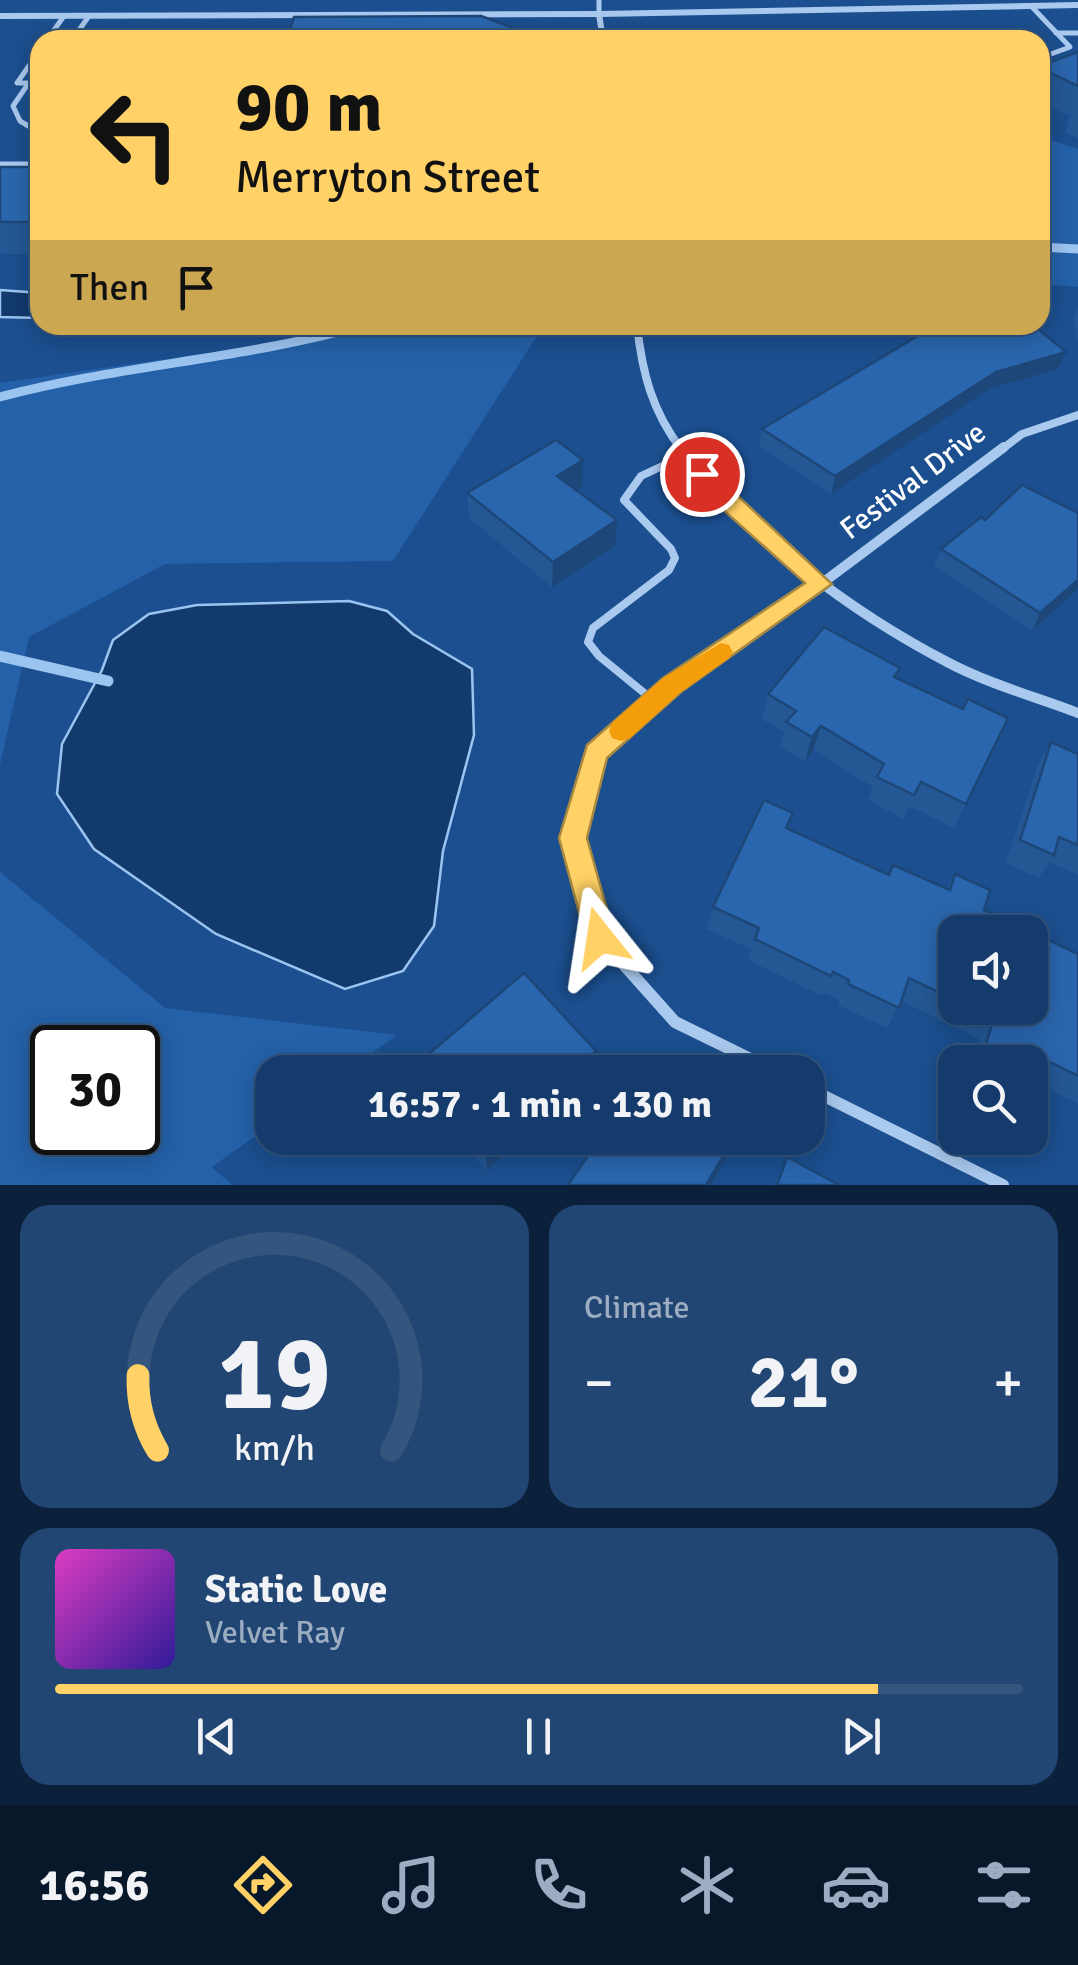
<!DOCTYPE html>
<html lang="en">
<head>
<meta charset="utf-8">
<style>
	:root { --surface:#143b6b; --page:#214673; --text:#f1f3f6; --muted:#9dadc1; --line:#33557e; --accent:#ffd166 }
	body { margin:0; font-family:Signika,sans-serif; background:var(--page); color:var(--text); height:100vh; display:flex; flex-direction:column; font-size:38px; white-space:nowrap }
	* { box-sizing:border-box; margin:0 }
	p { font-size:32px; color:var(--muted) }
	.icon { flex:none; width:55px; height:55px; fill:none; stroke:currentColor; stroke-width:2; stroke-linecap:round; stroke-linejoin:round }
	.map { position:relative; height:1185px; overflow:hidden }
	.drawer { display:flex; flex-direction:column; gap:20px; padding:20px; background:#0b203b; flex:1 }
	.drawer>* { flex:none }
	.hud { position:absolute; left:30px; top:30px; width:1020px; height:305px; border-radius:30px; box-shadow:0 5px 25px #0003,0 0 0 2px var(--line); background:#ffd166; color:#111; overflow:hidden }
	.tools { position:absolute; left:938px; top:915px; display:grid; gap:20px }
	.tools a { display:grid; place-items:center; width:110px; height:110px; border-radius:20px; background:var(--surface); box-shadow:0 5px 25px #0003,0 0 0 2px var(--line); font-size:50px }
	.speed { position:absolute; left:30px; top:1025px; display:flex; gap:20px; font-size:50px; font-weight:700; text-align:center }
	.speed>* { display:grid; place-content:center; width:130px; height:130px; border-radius:50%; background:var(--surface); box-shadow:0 5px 25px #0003,0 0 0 2px var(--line); line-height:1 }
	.speed .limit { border:5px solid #111; border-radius:15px; background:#fff; color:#111 }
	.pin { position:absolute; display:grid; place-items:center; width:85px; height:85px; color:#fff; margin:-42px; border:5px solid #fff; border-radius:50%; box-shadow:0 2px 10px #0007 }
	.me { position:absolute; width:110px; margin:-55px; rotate:345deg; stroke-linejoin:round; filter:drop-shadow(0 0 8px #0008) }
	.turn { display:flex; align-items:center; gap:35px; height:210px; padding:0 40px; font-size:45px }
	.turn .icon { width:130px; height:130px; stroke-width:2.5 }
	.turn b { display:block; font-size:70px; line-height:85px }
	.then { display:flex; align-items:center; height:95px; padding:0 40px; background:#0003; gap:20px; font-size:38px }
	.big { font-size:75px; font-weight:700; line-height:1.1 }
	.drawer .tile { flex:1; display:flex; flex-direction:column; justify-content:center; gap:15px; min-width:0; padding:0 35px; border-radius:30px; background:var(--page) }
	.drawer .dial { align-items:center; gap:0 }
	.dial svg { height:260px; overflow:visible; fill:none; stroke:var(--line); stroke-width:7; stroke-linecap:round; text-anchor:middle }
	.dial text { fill:var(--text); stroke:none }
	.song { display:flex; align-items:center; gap:30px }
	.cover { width:120px; height:120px; border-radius:15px; background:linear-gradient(135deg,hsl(310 70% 55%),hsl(250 70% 35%)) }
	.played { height:10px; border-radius:5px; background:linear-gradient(90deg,var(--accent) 85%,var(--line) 85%) }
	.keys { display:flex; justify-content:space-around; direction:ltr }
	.heat { display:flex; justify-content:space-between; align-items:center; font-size:55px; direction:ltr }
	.drawer .tiles { flex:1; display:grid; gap:20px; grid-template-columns:1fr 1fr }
	.tile:last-child { grid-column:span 2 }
	.trip { position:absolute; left:255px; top:1055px; width:570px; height:100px; border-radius:30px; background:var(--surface); box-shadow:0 5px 25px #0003,0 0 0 2px var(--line); font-weight:700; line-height:100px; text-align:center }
	.tabs { display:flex; height:160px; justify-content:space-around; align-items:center; background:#08182b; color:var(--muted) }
	.tabs .icon { width:70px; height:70px }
	.tabs .active { color:var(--accent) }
	.tabs b { font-size:45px; color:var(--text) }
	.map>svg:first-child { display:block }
	.green { fill:#2461a8; fill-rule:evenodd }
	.water { fill:#123a6d; stroke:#9cc4f0; stroke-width:2.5 }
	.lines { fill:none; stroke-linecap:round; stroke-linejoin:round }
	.stream-far1 { stroke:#9cc4f0; stroke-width:9 }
	.stream { stroke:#9cc4f0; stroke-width:11 }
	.lane-far1 { stroke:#a9c9ee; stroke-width:5 }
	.lane { stroke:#a9c9ee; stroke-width:8 }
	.street-far3 { stroke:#a9c9ee; stroke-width:6 }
	.street-far2 { stroke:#a9c9ee; stroke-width:8 }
	.street-far1 { stroke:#a9c9ee; stroke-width:10 }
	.street { stroke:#a9c9ee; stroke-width:12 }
	.wall { fill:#245895; fill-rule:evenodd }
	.shaded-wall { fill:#1d4779 }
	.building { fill:#2a66ad; stroke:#1d4779; stroke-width:2.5 }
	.route { fill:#ffd166; stroke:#a68842; stroke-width:2.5 }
	.slow { fill:#f59e0b }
	.labels { text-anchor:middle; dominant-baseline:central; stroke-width:10; stroke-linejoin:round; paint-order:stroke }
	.street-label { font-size:30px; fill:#fff; stroke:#1b4f8f }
</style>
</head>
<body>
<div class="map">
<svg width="1078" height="1185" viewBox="0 0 1078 1185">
	<rect width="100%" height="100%" fill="#1b4f8f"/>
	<!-- green -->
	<g class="green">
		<path d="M1040 136 1078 149V287L1040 284Z"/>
		<path d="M346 325H850L833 335 542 328 393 561 165 564 29 637 0 765V383L297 340Z"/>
		<path d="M0 872 165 1008 397 1035 345 1072H272V1124L212 1167 232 1185H0ZM52 1048H138V1132H52Z"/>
	</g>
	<!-- water -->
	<g class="water">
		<path d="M0 290 40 293V318L0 317Z"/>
		<path d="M349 601 387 611 413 634 472 669 474 735 443 851 434 926 403 971 345 989 216 934 94 849 57 794 62 744 102 670 113 640 149 614 197 605Z"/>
	</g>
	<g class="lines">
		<!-- stream-far1 -->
		<g class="stream-far1">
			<path d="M1040 247 1078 249"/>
			<path d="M0 397C120 365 245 359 364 325"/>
		</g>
		<!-- stream -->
		<path class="stream" d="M0 656 108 681"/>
		<!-- lane-far1 -->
		<g class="lane-far1">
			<path d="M599 0V14"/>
			<path d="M1032 7 1070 47 1040 58"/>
			<path d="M1056 33H1078"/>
			<path d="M47 40 64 16"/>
			<path d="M72 40 89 16"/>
			<path d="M40 50 17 83H40"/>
			<path d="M28 84 13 106 20 121 40 133"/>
			<path d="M0 164H40"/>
		</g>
		<!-- lane -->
		<path class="lane" d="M654 701 599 656 588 642 593 628 669 570 675 558 671 549 624 500 641 476 686 455"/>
		<!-- street-far3 -->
		<g class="street-far3">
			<path d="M599 14 603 40"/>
			<path d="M0 16 599 14 1078 5"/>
		</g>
		<!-- street-far2 -->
		<g class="street-far2">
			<path d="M637 325C642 372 652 412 682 450"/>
			<path d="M1001 450 1022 434 1078 415"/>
		</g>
		<!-- street-far1 -->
		<g class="street-far1">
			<path d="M680 447C752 537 847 610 949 663 989 684 1036 697 1078 713"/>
			<path d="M591 773 596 753 672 685 821 584 1004 447"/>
		</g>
		<!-- street -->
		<g class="street">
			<path d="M591 770 573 837 600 938 675 1022 777 1072"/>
			<path d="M808 1088 1003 1185"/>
		</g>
	</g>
	<!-- wall -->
	<g class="wall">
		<path d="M1078 52V138L1065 132 1070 116 1040 102V66Z"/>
		<rect x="0" y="167" width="40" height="87"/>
		<path d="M1078 307V341L1073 319Z"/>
		<path d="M1058 369 989 389 831 494 759 447 762 429Z"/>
		<path d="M582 486 576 490 615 546 552 587 469 518 467 493Z"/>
		<path d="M1078 513V589L1032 631 934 566 941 549 985 520Z"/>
		<path d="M900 668 897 678 963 709 1008 718 954 828 910 806 903 819 868 800 873 787 813 750 805 762 780 747 784 732 762 719 768 694Z"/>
		<path d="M1051 742 1078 754V875L1049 862 1039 878 1006 863 1037 767Z"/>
		<path d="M793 813 788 829 889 874 947 889 955 874 984 910 1078 954V1104L1034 1081 1030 1085V1062H972L979 1039 901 1001 887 1028 838 1005 840 1000 824 993 822 996 748 960 751 949 707 929 713 907ZM955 932 1030 1008H955Z"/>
		<path d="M434 1138H522L487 1170 464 1142 449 1156Z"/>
		<path d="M787 1157 839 1185H774Z"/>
	</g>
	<!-- shaded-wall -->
	<g class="shaded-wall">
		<path d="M1066 352 1058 369 989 389 831 494 835 476 996 372Z"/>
		<path d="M583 460 582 486 557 501V476Z"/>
		<path d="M617 520 615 546 552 587 553 562Z"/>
		<path d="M1078 580V589L1032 631 1040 613Z"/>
		<path d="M821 726 813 750 805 762 812 737Z"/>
		<path d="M596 1051 594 1070 591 1072H572Z"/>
		<path d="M448 1138H464V1142L449 1156 446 1139Z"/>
		<path d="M502 1138H522L487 1170 485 1153Z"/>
		<path d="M735 1138 730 1152 710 1185H706Z"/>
	</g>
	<!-- building -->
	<g class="building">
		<path d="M481 16 526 33V40H287L294 17Z"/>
		<path d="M1078 52V86L1040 68V66Z"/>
		<rect x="0" y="167" width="40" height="55"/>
		<path d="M955 325H1033L1066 352 996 372 835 476 762 429 921 334Z"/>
		<path d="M556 440 583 460 557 476 617 520 553 562 467 493Z"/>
		<path d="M1022 485 1078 513V580L1040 613 941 549 981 517 985 520Z"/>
		<path d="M824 627 900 668 894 677 963 709 968 699 1008 718 966 804 921 782 914 795 877 777 884 764 821 726 812 737 786 722 796 711 768 694Z"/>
		<path d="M1051 742 1078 754V845L1059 837 1054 855 1020 840Z"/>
		<path d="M764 800 793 813 786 828 889 875 893 865 950 890 955 874 990 890 984 910 1078 954V1076L1046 1060 1042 1072 1030 1066V1062H1024L986 1043 994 1019 970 1008H1030V932H955V1000L909 978 899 1008 848 984 849 980 833 972 831 976 755 939 759 928 713 907Z"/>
		<path d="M524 973 596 1051 572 1072H422L416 1065Z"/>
		<path d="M472 1138H502L485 1153Z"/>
		<path d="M600 1138H734L706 1185H568Z"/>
		<path d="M787 1157 839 1185H777Z"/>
	</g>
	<!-- route -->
	<path class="route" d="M702 467 709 469 832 584 681 692 607 758 587 838 615 938 610 948 600 952 590 948 586 938 559 838 587 745 663 678 805 583 710 498 691 474Z"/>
	<!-- slow -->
	<path class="slow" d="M721 643 729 645 733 652 729 658 681 692 630 738 621 741 612 738 609 731 612 723 663 678Z"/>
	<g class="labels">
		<!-- street labels -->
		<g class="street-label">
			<text transform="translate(913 481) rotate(-37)">Festival Drive</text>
		</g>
	</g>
</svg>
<div class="tools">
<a><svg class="icon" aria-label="sound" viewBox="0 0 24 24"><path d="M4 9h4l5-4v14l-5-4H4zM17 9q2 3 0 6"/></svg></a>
<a><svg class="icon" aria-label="search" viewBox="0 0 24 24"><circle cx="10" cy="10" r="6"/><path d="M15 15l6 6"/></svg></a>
</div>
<div class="speed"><div class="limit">30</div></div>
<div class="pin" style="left:702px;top:474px;background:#d93025"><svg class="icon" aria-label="arrive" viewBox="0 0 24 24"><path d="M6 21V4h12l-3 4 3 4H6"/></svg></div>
<svg class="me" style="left:600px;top:938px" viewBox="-20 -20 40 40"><path d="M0-17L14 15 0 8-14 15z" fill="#ffd166" stroke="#fff" stroke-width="4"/></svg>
<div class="trip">16:57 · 1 min · 130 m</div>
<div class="hud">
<div class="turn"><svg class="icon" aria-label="left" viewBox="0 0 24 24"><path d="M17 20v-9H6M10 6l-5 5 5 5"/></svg><div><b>90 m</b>Merryton Street</div></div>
<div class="then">Then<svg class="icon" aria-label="arrive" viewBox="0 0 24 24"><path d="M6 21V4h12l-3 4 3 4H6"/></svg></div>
</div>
</div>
<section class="drawer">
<div class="tiles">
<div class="tile dial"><svg viewBox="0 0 100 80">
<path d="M14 69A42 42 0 1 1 86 69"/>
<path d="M14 69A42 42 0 0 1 8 46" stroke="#ffd166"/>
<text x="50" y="56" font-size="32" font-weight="700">19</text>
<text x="50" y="72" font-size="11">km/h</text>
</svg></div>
<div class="tile"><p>Climate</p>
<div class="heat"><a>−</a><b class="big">21°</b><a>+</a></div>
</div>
<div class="tile">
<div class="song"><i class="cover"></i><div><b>Static Love</b><p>Velvet Ray</p></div></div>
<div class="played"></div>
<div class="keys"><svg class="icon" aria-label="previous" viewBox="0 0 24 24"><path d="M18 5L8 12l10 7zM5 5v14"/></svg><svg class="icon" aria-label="pause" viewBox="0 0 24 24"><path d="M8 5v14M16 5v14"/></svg><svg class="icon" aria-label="next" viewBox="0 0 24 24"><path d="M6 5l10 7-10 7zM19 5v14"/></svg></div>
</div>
</div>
</section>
<nav class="tabs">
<b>16:56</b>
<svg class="icon active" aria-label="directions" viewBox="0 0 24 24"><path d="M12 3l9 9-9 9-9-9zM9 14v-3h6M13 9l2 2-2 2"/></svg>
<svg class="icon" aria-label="music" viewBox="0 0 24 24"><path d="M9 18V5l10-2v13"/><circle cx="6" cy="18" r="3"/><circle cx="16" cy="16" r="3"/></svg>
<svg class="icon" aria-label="phone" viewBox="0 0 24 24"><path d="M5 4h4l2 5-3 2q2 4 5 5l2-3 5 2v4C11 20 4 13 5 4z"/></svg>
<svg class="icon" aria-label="climate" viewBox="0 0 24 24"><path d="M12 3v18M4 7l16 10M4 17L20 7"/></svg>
<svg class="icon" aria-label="car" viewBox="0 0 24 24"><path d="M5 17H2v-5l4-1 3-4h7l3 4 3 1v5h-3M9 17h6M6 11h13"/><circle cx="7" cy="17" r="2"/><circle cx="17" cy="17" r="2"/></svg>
<svg class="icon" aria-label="filters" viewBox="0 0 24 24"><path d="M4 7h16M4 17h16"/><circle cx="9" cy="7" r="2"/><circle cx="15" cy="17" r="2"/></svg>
</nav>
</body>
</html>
